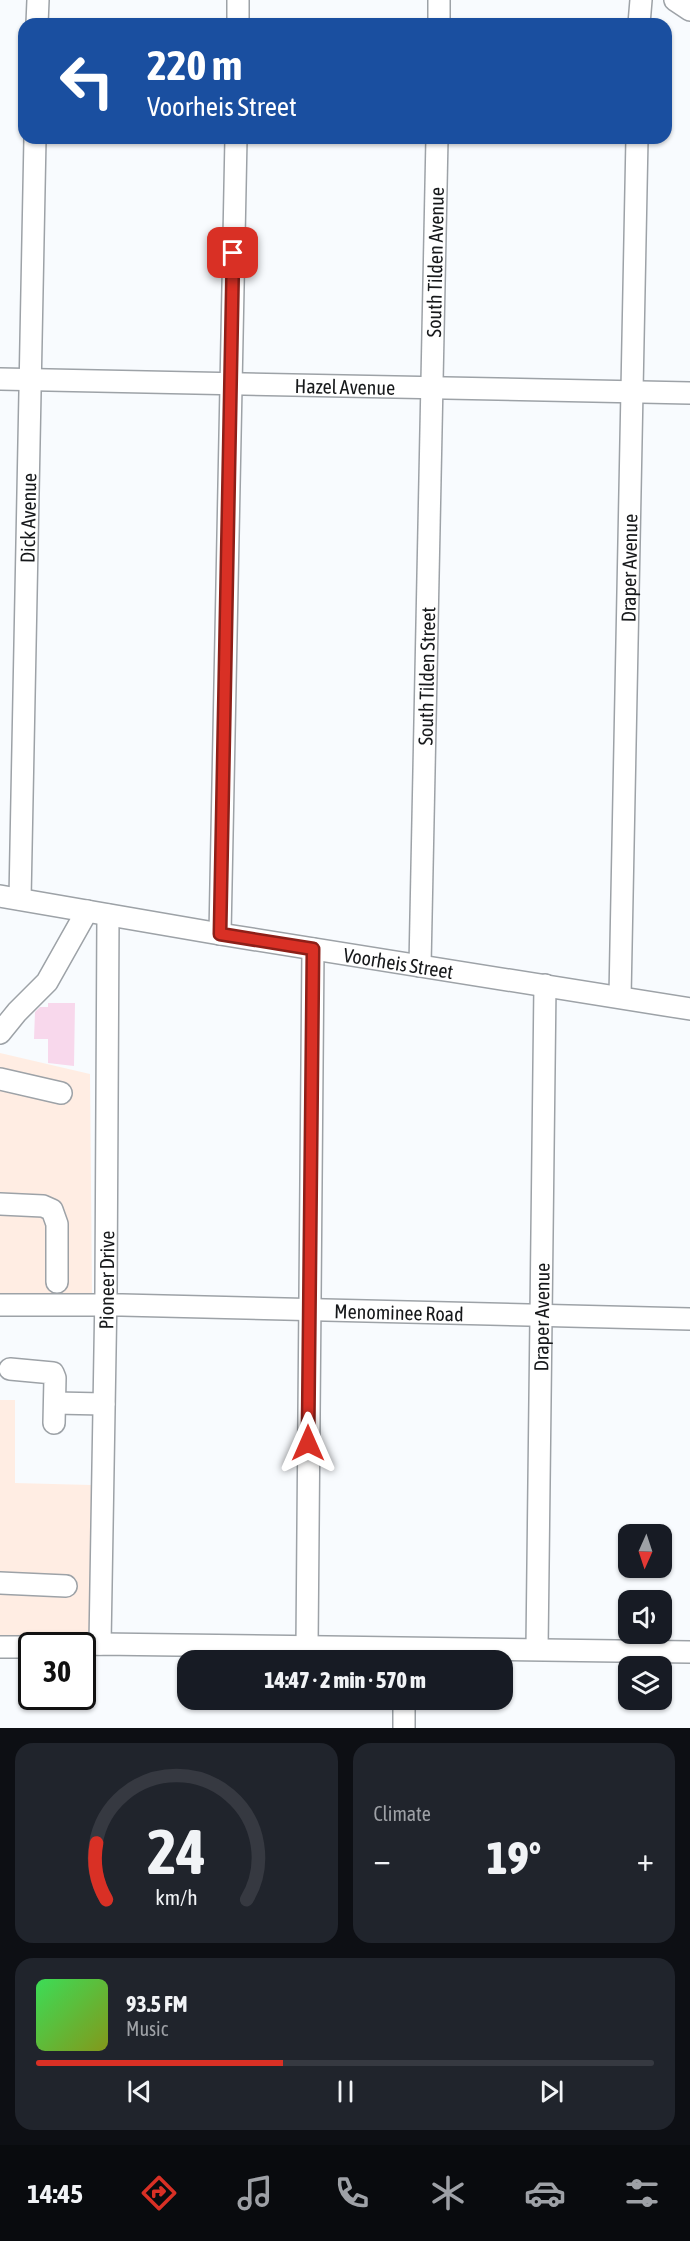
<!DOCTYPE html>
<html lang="en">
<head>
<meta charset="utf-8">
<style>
	:root { --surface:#171b24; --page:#20242c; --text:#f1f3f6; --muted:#9ea1a6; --line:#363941; --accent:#d93025 }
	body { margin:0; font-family:"Asap Condensed",sans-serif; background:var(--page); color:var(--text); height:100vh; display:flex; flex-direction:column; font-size:22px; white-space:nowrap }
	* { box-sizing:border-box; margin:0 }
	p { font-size:20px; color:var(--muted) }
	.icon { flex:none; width:33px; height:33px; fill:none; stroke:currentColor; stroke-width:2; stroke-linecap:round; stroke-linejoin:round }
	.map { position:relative; height:1728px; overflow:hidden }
	.panel { display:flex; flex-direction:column; gap:15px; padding:15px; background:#0d0f14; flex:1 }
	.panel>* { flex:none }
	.guide { position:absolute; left:18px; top:18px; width:654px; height:126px; border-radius:18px; box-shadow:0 2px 4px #0004; background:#1a4fa0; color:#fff; overflow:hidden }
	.needle { width:39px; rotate:183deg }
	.controls { position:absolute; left:618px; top:1524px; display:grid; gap:12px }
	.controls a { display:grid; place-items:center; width:54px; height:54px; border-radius:12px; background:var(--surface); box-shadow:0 2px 4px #0004; font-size:30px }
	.speed { position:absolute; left:18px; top:1632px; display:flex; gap:12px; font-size:30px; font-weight:700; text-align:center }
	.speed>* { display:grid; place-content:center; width:78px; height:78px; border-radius:50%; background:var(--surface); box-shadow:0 2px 4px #0004; line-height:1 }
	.speed .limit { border:3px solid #111; border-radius:9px; background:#fff; color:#111 }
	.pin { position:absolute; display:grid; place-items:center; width:51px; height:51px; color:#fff; margin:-26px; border-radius:12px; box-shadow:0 3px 9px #0006 }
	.me { position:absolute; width:66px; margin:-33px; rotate:0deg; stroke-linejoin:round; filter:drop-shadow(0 0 4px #0008) }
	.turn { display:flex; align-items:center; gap:21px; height:126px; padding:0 30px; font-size:27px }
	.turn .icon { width:78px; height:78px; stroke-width:2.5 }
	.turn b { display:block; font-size:42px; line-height:51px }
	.big { font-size:45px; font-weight:800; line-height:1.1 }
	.panel .card { flex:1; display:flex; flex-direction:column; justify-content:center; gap:9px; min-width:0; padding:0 21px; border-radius:18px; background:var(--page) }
	.panel .dial { align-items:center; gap:0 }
	.dial svg { height:156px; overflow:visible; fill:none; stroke:var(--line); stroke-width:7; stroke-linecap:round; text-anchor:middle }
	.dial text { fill:var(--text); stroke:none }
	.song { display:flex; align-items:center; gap:18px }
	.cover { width:72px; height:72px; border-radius:9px; background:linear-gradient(135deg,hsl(130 70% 55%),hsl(70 70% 35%)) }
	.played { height:6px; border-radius:3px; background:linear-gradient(90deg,var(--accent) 40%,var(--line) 40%) }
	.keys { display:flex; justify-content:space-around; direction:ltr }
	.heat { display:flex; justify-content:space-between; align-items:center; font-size:33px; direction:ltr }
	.panel .tiles { flex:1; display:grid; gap:15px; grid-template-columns:1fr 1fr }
	.card:last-child { grid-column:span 2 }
	.trip { position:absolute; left:177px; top:1650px; width:336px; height:60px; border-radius:18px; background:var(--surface); box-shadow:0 2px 4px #0004; font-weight:800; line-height:60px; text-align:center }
	.tabs { display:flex; height:96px; justify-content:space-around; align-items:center; background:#090b0e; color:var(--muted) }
	.tabs .icon { width:42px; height:42px }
	.tabs .selected { color:var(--accent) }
	.tabs b { font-size:27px; color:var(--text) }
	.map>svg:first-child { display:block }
	.commercial { fill:#ffede3 }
	.building { fill:#f8d8ec }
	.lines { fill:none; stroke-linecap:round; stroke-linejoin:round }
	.minor-casing { stroke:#9da2a7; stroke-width:24 }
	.minor { stroke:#fff; stroke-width:21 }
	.route-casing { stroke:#8d1f18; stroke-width:15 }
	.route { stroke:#d93025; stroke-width:10 }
	.labels { text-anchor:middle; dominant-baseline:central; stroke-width:4.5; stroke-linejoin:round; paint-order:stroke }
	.street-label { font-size:20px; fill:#17191b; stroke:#fff }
</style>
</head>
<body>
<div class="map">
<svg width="690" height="1728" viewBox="0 0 690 1728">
	<rect width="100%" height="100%" fill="#f8fbfe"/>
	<!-- commercial -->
	<g class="commercial">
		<path d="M0 1053 90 1074 92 1295 0 1293Z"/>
		<path d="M0 1400H15V1483L91 1485 92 1624 87 1634 79 1640 0 1638Z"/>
	</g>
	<!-- building -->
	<path class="building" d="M48 1003H75L74 1066 48 1063V1039H34L35 1012 40 1007H48Z"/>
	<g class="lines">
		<defs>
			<g id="minor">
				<path d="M675 0 690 10"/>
				<path d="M37 24 38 0"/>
				<path d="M238 24V0"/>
				<path d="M439 24V0"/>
				<path d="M639 24 641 0"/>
				<path id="s1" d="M0 379 690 393"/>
				<path id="s2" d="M0 896 220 934 690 1009"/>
				<path id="s3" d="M20 899 35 138"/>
				<path d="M220 934 236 138"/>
				<path id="s4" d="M420 966 437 138"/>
				<path id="s5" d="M620 997 637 138"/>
				<path d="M0 1033 17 1012 47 982 87 911"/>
				<path d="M0 1079 61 1093"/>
				<path d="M0 1204 43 1206 52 1210 57 1224V1282"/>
				<path id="s6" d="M0 1305H122L690 1319"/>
				<path d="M10 1369 53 1373 55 1378 54 1423"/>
				<path d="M55 1403 104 1404"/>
				<path d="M0 1583 66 1586"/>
				<path id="s7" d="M100 1644 106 1292 108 915"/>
				<path d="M60 1646 100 1644 690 1652"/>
				<path d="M307 1646 313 949"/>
				<path d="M0 1647H32"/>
				<path id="s8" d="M537 1649 545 985"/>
				<path d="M404 1728V1700"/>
			</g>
		</defs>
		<!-- minor casing -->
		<use href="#minor" class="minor-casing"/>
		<!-- minor -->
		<use href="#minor" class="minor"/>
	</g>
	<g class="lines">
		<defs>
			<path id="route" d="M233 253 220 934 313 949 308 1443"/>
		</defs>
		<!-- route casing -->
		<use href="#route" class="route-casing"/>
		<!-- route -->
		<use href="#route" class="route"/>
	</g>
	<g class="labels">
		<!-- street labels -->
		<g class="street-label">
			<text stroke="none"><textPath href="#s4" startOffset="704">South Tilden Avenue</textPath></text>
			<text stroke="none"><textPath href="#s1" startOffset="345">Hazel Avenue</textPath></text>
			<text stroke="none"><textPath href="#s3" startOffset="381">Dick Avenue</textPath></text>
			<text stroke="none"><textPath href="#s5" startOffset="429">Draper Avenue</textPath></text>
			<text stroke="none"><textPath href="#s4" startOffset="290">South Tilden Street</textPath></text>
			<text stroke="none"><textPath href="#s2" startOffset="404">Voorheis Street</textPath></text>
			<text stroke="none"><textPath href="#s7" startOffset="364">Pioneer Drive</textPath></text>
			<text stroke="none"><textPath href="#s6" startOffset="399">Menominee Road</textPath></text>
			<text stroke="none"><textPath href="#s8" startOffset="332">Draper Avenue</textPath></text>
		</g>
	</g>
</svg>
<div class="controls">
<a><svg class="needle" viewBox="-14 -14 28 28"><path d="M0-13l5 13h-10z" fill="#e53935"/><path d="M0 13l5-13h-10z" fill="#9ea1a6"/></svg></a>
<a><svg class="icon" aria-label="sound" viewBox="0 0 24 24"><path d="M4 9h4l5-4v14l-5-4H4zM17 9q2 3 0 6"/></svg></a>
<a><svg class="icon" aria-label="layers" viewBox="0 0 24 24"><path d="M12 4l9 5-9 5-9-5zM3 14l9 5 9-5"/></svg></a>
</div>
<div class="speed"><div class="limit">30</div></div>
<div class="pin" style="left:233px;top:253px;background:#d93025"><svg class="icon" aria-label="arrive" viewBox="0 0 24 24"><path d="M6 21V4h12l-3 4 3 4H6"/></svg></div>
<svg class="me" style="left:308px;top:1443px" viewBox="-20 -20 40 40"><path d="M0-17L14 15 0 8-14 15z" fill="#d93025" stroke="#fff" stroke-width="4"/></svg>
<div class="trip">14:47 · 2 min · 570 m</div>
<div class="guide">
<div class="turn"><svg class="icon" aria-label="left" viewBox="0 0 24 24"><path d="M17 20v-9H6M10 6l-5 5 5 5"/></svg><div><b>220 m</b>Voorheis Street</div></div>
</div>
</div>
<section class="panel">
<div class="tiles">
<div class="card dial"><svg viewBox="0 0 100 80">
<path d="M14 69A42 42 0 1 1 86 69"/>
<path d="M14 69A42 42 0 0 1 9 40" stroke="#d93025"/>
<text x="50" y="56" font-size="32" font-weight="700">24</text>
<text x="50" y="72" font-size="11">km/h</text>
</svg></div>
<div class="card"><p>Climate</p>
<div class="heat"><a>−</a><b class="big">19°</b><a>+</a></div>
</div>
<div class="card">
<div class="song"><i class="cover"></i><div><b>93.5 FM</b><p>Music</p></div></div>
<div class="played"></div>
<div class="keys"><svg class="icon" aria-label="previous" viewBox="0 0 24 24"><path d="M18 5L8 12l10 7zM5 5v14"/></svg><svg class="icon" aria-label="pause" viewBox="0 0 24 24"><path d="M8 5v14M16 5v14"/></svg><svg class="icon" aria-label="next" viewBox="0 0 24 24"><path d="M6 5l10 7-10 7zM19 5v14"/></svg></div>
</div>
</div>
</section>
<nav class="tabs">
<b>14:45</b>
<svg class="icon selected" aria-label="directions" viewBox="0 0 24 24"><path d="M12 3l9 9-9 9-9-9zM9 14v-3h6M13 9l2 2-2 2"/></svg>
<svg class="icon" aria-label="music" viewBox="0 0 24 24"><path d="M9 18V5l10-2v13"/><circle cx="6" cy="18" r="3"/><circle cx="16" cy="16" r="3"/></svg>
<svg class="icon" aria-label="phone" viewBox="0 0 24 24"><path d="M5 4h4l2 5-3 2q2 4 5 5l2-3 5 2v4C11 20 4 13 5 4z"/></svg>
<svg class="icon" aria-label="climate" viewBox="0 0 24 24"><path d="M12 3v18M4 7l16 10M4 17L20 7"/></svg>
<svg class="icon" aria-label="car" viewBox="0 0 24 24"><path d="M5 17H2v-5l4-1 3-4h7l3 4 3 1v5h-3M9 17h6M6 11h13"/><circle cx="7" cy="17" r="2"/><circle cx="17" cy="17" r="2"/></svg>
<svg class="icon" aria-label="filters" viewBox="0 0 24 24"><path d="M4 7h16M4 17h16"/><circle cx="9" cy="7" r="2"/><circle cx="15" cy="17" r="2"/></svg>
</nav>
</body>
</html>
